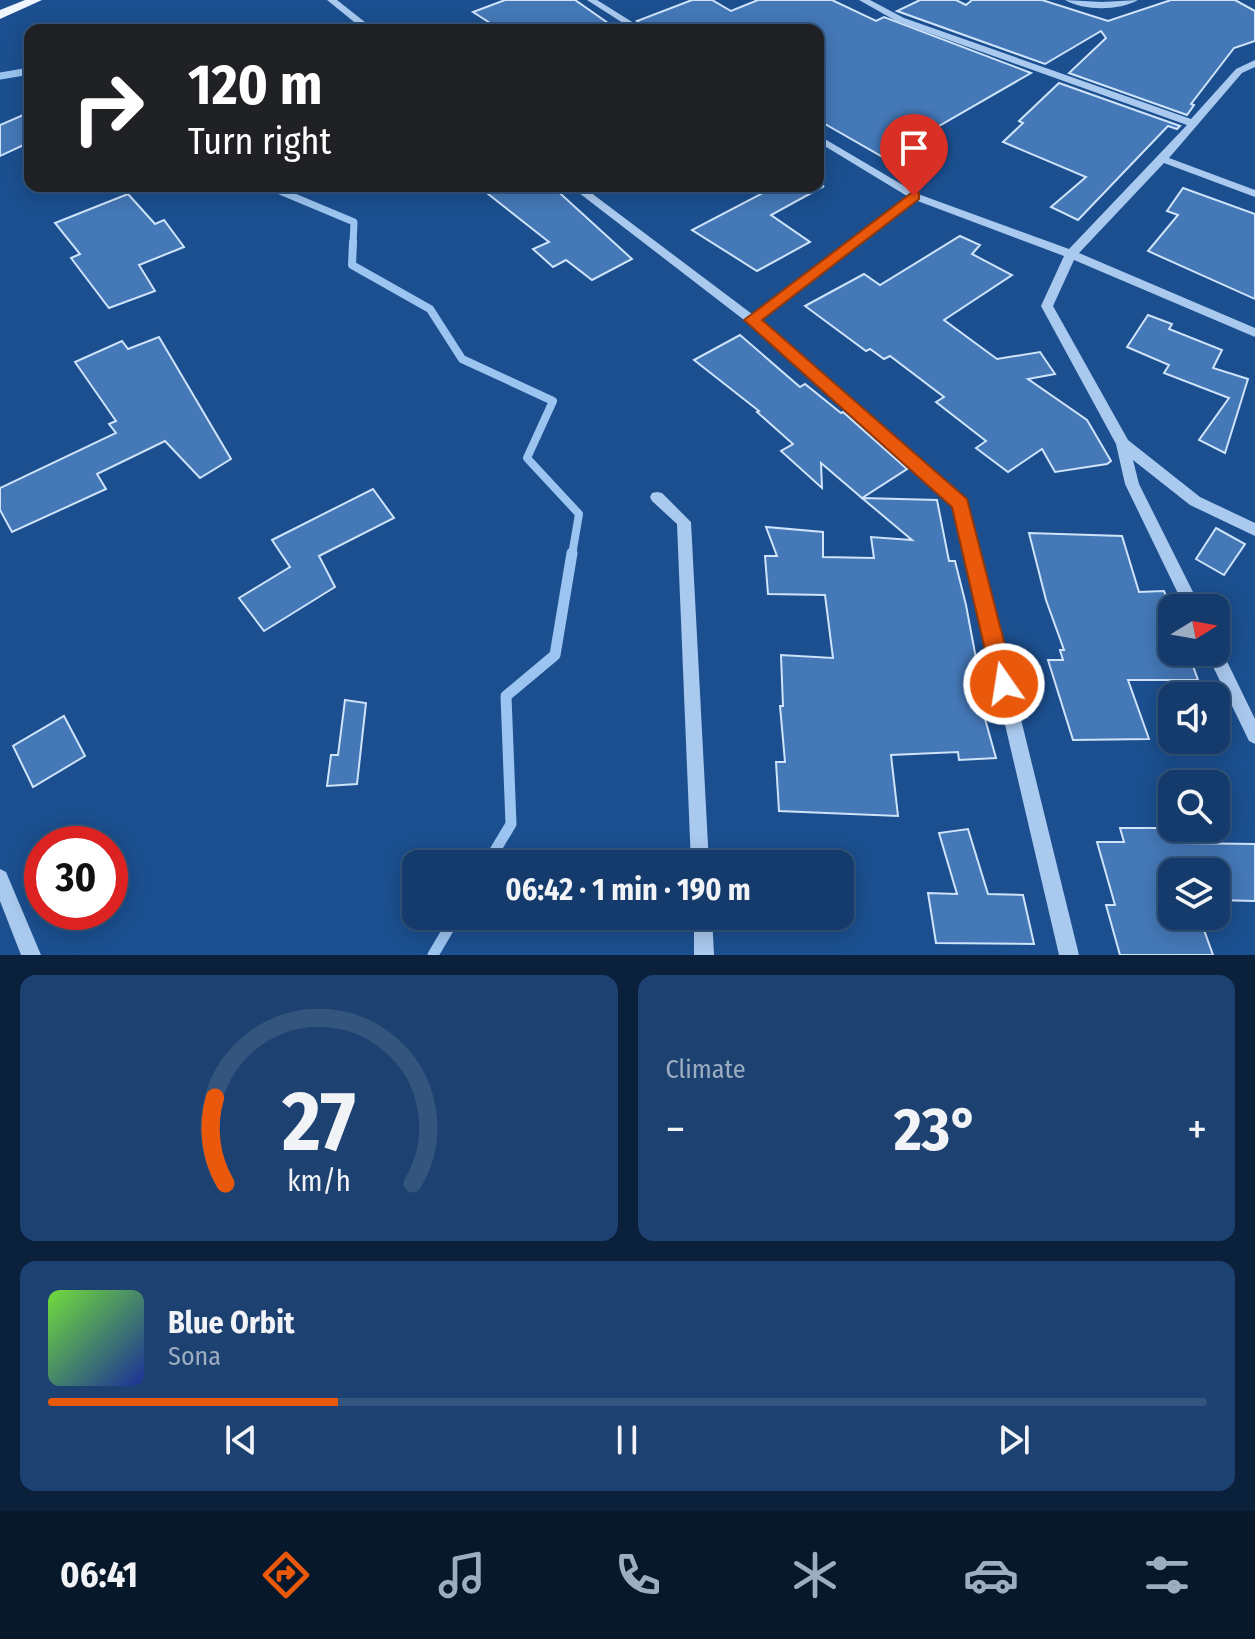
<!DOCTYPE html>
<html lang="en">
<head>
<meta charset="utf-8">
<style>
	:root { --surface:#143b6b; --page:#1d4271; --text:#f1f3f6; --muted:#9dadc1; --line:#33557e; --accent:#ea580c }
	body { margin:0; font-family:"Fira Sans Condensed",sans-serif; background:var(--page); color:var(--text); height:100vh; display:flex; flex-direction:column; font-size:30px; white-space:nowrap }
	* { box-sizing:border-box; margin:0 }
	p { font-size:26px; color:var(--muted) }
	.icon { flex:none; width:44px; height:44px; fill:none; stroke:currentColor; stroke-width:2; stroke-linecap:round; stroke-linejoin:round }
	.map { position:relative; height:955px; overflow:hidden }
	.sheet { display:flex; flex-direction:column; gap:20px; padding:20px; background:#0b203b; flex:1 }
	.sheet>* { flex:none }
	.hud { position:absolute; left:24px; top:24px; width:800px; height:168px; border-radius:16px; box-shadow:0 4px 20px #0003,0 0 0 2px var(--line); background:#202124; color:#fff; overflow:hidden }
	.needle { width:52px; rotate:79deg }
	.buttons { position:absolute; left:1158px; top:594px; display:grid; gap:16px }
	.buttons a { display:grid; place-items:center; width:72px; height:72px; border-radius:16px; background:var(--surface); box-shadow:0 4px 20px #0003,0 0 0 2px var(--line); font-size:40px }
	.speed { position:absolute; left:24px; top:826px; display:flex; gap:16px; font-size:40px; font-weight:700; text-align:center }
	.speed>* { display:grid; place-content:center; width:104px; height:104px; border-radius:50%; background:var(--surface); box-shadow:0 4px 20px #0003,0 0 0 2px var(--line); line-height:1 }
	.speed .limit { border:12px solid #d22; background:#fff; color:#111 }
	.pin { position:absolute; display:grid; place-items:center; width:68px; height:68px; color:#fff; margin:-82px -34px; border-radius:50% 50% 50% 0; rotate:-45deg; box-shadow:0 0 8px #0007 }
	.pin .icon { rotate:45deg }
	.me { position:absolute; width:88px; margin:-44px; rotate:347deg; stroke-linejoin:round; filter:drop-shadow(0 0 6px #0008) }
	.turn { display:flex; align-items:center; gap:28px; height:168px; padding:0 32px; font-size:36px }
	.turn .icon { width:104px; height:104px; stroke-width:2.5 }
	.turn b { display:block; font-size:56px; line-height:68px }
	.big { font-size:60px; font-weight:700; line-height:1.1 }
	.sheet .widget { flex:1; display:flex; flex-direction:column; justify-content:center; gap:12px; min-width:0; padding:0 28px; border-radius:16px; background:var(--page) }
	.sheet .dial { align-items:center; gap:0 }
	.dial svg { height:208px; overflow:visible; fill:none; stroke:var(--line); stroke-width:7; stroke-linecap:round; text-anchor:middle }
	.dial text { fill:var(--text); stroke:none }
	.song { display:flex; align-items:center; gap:24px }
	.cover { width:96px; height:96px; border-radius:12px; background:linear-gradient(135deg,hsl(100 70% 55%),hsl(230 70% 35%)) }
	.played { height:8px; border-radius:4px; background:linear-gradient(90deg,var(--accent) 25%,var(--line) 25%) }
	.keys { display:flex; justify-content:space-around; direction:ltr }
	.heat { display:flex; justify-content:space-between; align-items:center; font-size:44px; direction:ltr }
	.sheet .tiles { flex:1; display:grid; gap:20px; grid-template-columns:1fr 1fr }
	.widget:last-child { grid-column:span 2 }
	.trip { position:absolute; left:402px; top:850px; width:452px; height:80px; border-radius:16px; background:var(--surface); box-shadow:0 4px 20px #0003,0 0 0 2px var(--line); font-weight:700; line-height:80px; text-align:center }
	.dock { display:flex; height:128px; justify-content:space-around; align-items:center; background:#08182b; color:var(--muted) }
	.dock .icon { width:56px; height:56px }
	.dock .active { color:var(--accent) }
	.dock b { font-size:36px; color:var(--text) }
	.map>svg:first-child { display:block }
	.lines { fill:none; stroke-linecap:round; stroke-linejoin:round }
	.stream-far2 { stroke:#9cc4f0; stroke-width:7 }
	.stream-far1 { stroke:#9cc4f0; stroke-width:8 }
	.stream { stroke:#9cc4f0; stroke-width:11 }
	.building { fill:#4478b7; stroke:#cfe3fa; stroke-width:2 }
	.minor { fill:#a9c9ee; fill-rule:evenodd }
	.major { fill:#f0f6ff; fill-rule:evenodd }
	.route { fill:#ea580c; stroke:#983908; stroke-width:2 }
</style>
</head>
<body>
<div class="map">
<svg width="1255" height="955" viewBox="0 0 1255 955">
	<rect width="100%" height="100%" fill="#1b4f8f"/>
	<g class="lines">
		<!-- stream-far2 -->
		<g class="stream-far2">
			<path d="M0 76 30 71"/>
			<path d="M268 186 354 222 353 244"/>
		</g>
		<!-- stream-far1 -->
		<path class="stream-far1" d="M353 242 352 265 430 309 462 359 553 401 527 458 579 514 572 555"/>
		<!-- stream -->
		<g class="stream">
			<path d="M487 864 511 824 506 696 555 655 572 553"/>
			<path d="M433 955 456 916"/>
		</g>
	</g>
	<!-- building -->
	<g class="building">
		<path d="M505 0H575L618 30H501L473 12Z"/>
		<path d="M692 0H712L731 11 758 0H832L876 21 884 17 1031 73 927 133 940 140 895 164 818 120V30H648L637 21Z"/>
		<path d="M920 0H956L966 5 972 0H1042L1108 21 1171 0H1235L1255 11V41L1234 48 1191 104 1194 105 1187 115 1069 73 1106 38 1101 31 1045 64 897 11Z"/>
		<path d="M1059 83 1180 126 1177 129 1168 126 1078 220 1051 207 1086 177 1003 142 1023 123 1019 121Z"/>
		<path d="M30 112V142L0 156V125Z"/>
		<path d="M478 186H552L632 259 592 280 566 260 553 267 533 249 549 242Z"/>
		<path d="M776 186H824L771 215 810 242 757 271 692 230Z"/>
		<path d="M1183 188 1255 214V299L1148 251 1178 215 1167 211Z"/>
		<path d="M128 194 155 224 164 220 184 247 139 265 155 291 109 308 71 258 80 254 55 223Z"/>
		<path d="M960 236 980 245 972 254 1012 275 944 320 997 359 1040 352 1055 374 1028 379 1087 420 1111 461 1107 464 1055 472 1042 449 1008 472 976 448 986 441 936 402 944 397 890 356 884 359 870 349 866 351 805 306 864 274 880 285Z"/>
		<path d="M1148 315 1172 324 1169 329 1222 350 1213 368 1248 379 1225 453 1199 440 1229 398 1164 373 1169 365 1127 347Z"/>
		<path d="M740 335 800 387 805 384 841 413 843 412 907 469 862 498 821 463 822 488 781 451 793 444 757 412 759 411 694 360Z"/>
		<path d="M159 337 231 459 200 478 165 441 97 474 106 489 12 532 0 510V488L116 433 109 424 116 421 75 362 122 341 128 349Z"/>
		<path d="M373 489 394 518 319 556 335 587 264 631 239 598 290 567 272 540Z"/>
		<path d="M862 498 937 500 949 561H955L966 605 984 701H980L996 758 959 760 958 752 891 755 898 816 779 811 776 762H785L780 706H783L781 655 833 658 825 595 768 594 765 556H777L766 527 823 532V557L874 558 871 537 912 540Z"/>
		<path d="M1216 528 1245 544 1224 575 1196 559Z"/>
		<path d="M1029 533 1122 536 1139 592 1164 591 1172 611V652H1188L1198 680H1128L1149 739 1073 740 1048 660H1063L1060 650H1064L1046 600Z"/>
		<path d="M345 700 366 703 357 784 327 786 331 755H338Z"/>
		<path d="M64 716 85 756 33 787 13 746Z"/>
		<path d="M1120 828H1175L1180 843 1255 844V901L1216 900V872H1172V916H1199L1213 955H1120L1106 905H1115L1097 842H1124Z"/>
		<path d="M968 829 988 894 1023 895 1034 944 936 943 928 893 957 894 939 833Z"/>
	</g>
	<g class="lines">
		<!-- minor -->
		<g class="minor">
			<path d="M327 0H337L375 30H364Z"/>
			<path d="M587 0H597L645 30H634Z"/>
			<path d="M859 0H870L904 18 1191 119 1236 69 1255 60V67L1242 73 1169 158 1255 190V197L1164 163 1079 253 1255 328V337L1074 260 1053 306 1128 440 1200 497 1255 523V536L1190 505 1133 460 1139 484 1201 608H1185L1125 484 1116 444 1041 306 1064 256 915 200 760 320 968 504 1079 955H1059L954 507 748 323 570 186H582L752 314 907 196 818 142V135L918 194 1069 249 1187 125 898 22Z"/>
			<path d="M1065 0 1102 2 1138 0C1119 11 1084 11 1065 0Z"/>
			<path d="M657 492 662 493 691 522 709 864H691L677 524 652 501 650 497 652 493Z"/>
			<path d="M1216 646 1220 647 1255 719V744L1249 741 1206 652H1216Z"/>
			<path d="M0 869 6 872 41 955H21L0 901Z"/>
			<path d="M694 916H712L714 955H694Z"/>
		</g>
		<!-- major -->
		<path class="major" d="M25 0H42L0 19V10Z"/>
	</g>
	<!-- route -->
	<path class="route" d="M914 191 919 193V199L762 320 967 499 1015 684 1011 691 1004 693 997 691 993 684 952 507 744 320Z"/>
</svg>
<div class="buttons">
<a><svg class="needle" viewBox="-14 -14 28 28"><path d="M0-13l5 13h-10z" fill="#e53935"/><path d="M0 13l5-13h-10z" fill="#9dadc1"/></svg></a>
<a><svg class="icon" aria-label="sound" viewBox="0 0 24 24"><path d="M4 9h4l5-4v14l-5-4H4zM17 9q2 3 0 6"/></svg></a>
<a><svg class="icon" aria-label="search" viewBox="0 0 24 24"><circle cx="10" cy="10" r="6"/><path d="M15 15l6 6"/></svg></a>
<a><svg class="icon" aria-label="layers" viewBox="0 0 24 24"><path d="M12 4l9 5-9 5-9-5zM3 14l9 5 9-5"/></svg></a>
</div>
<div class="speed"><div class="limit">30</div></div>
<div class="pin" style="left:914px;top:196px;background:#d93025"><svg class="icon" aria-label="arrive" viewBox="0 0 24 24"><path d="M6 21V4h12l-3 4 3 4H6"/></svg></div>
<svg class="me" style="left:1004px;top:684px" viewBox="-20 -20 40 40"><circle r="17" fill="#ea580c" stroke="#fff" stroke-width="3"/><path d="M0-11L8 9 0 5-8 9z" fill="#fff"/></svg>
<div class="trip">06:42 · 1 min · 190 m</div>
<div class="hud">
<div class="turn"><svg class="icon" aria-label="right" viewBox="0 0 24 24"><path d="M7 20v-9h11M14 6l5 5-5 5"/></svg><div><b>120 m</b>Turn right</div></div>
</div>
</div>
<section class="sheet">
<div class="tiles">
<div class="widget dial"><svg viewBox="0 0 100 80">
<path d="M14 69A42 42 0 1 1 86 69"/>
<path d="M14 69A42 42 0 0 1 10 36" stroke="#ea580c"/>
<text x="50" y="56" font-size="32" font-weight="700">27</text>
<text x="50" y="72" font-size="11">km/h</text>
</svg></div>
<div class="widget"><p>Climate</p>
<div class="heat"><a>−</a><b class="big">23°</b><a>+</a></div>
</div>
<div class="widget">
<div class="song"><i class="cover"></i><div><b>Blue Orbit</b><p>Sona</p></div></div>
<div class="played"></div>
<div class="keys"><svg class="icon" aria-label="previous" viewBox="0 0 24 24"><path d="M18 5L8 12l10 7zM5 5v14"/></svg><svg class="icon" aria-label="pause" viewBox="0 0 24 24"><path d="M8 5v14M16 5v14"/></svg><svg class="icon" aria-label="next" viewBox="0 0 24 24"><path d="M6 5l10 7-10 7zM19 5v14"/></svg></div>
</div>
</div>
</section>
<nav class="dock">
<b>06:41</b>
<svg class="icon active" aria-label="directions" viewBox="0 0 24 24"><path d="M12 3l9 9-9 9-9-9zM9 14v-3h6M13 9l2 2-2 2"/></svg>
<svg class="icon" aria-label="music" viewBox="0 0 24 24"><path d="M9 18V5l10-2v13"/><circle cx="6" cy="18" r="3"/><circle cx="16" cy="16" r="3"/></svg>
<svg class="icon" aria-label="phone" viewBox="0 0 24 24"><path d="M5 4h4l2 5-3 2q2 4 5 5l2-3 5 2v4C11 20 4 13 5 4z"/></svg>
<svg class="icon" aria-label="climate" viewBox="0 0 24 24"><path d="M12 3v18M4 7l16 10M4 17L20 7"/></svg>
<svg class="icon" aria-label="car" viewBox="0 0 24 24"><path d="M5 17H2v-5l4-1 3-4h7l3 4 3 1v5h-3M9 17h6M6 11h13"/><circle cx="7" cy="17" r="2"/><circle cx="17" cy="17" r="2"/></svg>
<svg class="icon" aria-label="filters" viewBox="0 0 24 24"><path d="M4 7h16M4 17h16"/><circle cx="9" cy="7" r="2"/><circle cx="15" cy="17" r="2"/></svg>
</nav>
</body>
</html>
